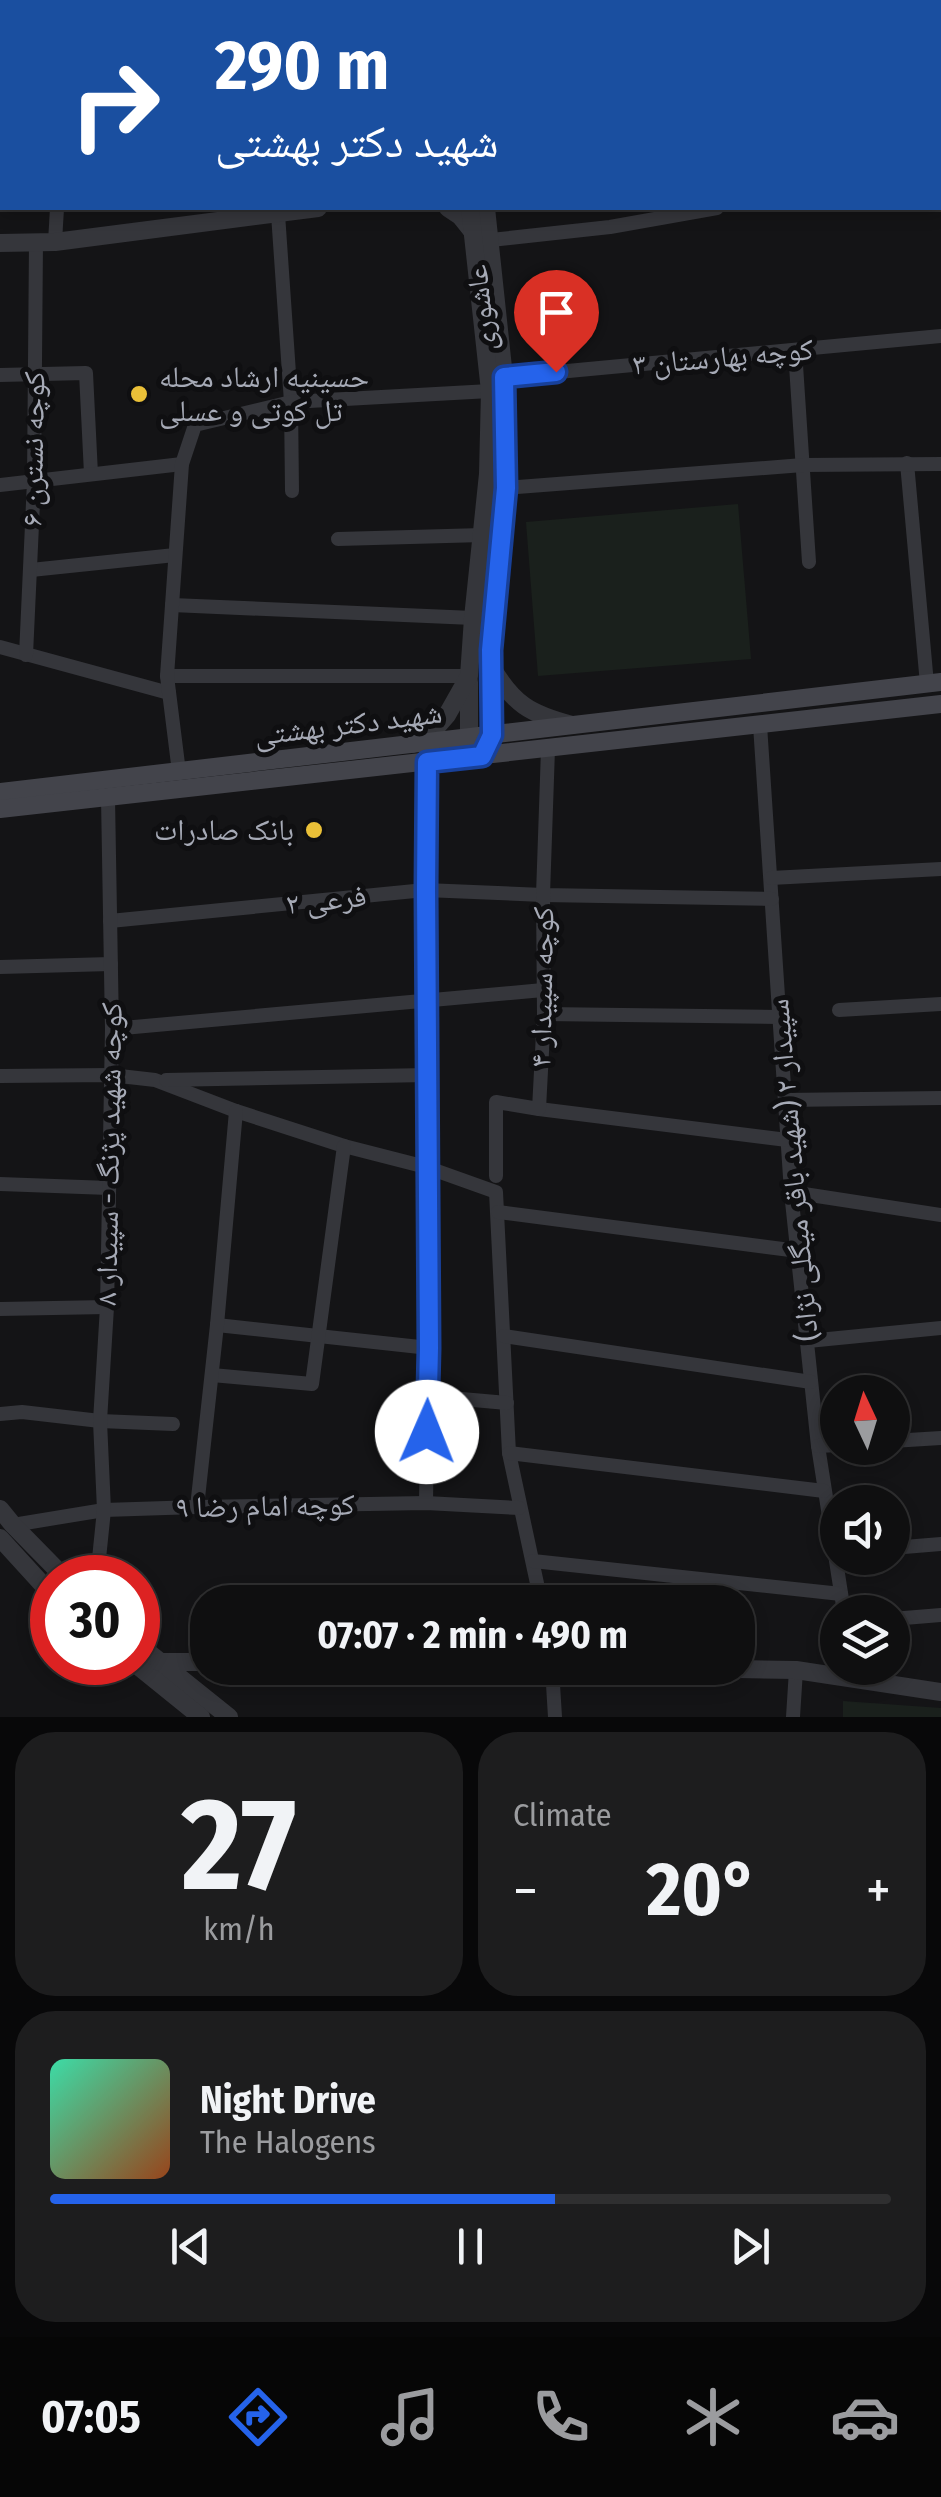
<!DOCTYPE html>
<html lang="en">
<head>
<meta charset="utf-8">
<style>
	:root { --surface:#0f0f10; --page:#1d1d1e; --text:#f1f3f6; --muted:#9b9c9f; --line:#2f2f30; --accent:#2563eb }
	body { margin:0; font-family:"Fira Sans Condensed","Noto Naskh Arabic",sans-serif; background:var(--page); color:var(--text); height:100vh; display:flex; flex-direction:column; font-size:38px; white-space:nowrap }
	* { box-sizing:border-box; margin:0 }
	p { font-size:32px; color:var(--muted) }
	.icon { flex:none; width:55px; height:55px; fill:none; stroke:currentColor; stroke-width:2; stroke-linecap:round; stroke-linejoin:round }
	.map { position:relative; height:1717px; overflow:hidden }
	.sheet { display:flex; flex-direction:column; gap:15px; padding:15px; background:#080809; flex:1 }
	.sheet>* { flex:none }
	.top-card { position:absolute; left:0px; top:0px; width:942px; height:210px; box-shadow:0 5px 15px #0003,0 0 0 2px var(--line); background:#1a4fa0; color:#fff; overflow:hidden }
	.needle { width:65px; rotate:356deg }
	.controls { position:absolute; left:820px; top:1375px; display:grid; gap:20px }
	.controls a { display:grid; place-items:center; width:90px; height:90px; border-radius:50%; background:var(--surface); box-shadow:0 5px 15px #0003,0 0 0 2px var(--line); font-size:50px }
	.speed { position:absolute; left:30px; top:1555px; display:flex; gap:20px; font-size:50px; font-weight:700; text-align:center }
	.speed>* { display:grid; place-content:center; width:130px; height:130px; border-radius:50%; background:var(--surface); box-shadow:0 5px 15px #0003,0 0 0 2px var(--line); line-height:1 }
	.speed .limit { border:15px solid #d22; background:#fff; color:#111 }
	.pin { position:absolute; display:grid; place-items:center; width:85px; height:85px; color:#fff; margin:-102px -42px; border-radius:50% 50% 50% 0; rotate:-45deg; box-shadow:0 0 10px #0007 }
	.pin .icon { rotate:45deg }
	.me { position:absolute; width:110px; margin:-55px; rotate:1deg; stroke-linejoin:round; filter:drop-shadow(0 0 8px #0008) }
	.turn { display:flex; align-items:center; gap:35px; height:210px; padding:0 50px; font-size:45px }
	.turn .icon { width:130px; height:130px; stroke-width:2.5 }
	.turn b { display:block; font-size:70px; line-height:85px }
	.big { font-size:75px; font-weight:700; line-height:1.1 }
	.sheet .card { flex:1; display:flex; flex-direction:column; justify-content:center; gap:15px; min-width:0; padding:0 35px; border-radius:40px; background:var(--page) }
	.sheet .dial { align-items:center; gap:0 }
	.dial b { font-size:130px; line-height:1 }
	.song { display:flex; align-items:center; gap:30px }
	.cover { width:120px; height:120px; border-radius:15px; background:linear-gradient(135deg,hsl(160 70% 55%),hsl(20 70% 35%)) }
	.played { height:10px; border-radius:5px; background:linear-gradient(90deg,var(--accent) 60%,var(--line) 60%) }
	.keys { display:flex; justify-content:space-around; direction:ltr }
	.heat { display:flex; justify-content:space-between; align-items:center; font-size:55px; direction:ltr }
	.sheet .tiles { flex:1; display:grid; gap:15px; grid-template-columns:1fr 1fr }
	.card:last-child { grid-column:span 2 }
	.trip { position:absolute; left:190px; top:1585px; width:565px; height:100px; border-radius:40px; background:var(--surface); box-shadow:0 5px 15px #0003,0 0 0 2px var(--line); font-weight:700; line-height:100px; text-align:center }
	.tab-bar { display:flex; height:160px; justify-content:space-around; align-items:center; background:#060606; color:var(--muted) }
	.tab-bar .icon { width:70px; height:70px }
	.tab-bar .active { color:var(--accent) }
	.tab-bar b { font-size:45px; color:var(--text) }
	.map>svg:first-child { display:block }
	.green { fill:#1a201c }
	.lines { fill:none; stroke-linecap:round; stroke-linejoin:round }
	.minor { stroke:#35363b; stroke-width:14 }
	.tertiary { stroke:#35363b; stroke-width:18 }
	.secondary { stroke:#43444b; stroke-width:18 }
	.route-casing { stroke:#184099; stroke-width:25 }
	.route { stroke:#2563eb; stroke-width:18 }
	.poi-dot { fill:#eac038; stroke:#0f0f11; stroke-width:4 }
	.labels { text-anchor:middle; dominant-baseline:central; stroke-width:10; stroke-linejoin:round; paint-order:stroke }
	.street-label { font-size:30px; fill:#a6aab6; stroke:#0f0f11 }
	.poi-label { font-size:30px; fill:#a6aab6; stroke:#0f0f11; text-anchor:start }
</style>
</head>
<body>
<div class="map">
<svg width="941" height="1717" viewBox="0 0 941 1717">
	<rect width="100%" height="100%" fill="#141416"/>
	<!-- green -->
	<g class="green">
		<path d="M738 504 751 659 538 676 526 522Z"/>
		<path d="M843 1701 941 1708V1717H843Z"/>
	</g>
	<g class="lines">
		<!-- minor -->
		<g class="minor">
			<path d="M713 0V2"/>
			<path d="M874 0V2"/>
			<path d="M75 2V0"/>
			<path d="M675 2 687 0"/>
			<path d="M940 74H941"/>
			<path d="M940 163H941"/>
			<path d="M278 214 291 402 292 491"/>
			<path d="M491 240 610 227 717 208"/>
			<path d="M55 242 57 208"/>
			<path d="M795 350 809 562"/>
			<path d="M0 375 86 373 91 474"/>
			<path d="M504 377 941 336"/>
			<path d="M907 463 927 684"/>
			<path d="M0 485 182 464"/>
			<path d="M506 488 803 465 941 464"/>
			<path d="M338 539 483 535"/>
			<path d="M31 570 175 555"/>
			<path d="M172 605 473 618"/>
			<path d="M0 647 169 693"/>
			<path d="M26 655 34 481 36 242"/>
			<path d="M167 676H469"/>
			<path d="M760 725 791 1192 818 1446 844 1612"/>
			<path d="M179 772 167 676 182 464 195 425 291 402 490 391"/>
			<path d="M771 878 941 869"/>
			<path d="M110 921 425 890 543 895 772 899"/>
			<path d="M0 967 111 964"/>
			<path d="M839 1010 941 1004"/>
			<path d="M544 1014 779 1017"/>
			<path d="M112 1029 543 990"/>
			<path d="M0 1076 111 1075 155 1080 236 1111 344 1146 426 1167 496 1192 509 1453 541 1602"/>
			<path d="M166 1080 428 1075"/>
			<path d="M785 1100 941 1098"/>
			<path d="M539 1109 787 1140"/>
			<path d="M496 1176V1102L539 1109 544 1014 543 895 548 749"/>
			<path d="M0 1184 109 1188"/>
			<path d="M791 1192 941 1215"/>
			<path d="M498 1212 798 1251"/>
			<path d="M0 1309 107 1307"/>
			<path d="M217 1325 429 1348"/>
			<path d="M504 1336 811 1382"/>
			<path d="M808 1341 941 1328"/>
			<path d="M212 1375 312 1384 344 1146"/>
			<path d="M428 1396 507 1403"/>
			<path d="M0 1414 22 1412 100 1421 173 1424"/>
			<path d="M892 1441 941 1438"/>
			<path d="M818 1446 838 1445"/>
			<path d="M509 1453 824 1491"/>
			<path d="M426 1503C430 1256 424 1009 427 762"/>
			<path d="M197 1507 217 1325 236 1111"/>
			<path d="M13 1525 104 1510 197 1507 426 1503 519 1508"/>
			<path d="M892 1548 941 1544"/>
			<path d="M533 1561 841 1594"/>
			<path d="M97 1578 104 1510 100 1421 107 1307 112 1029 108 798"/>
			<path d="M892 1619 941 1615"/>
			<path d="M552 1668 555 1717"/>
			<path d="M793 1717 796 1670"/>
		</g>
		<!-- tertiary -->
		<g class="tertiary">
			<path d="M437 0V2"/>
			<path d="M453 0 454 2"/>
			<path d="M448 208 460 216 472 231"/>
			<path d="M486 208 504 377 506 488 491 666C513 704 530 714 572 725"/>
			<path d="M0 243 55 242 318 208"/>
			<path d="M469 682V737L477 748"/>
			<path d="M412 744 433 731 447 715 469 676 473 618 488 474 490 391 470 208"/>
			<path d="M487 747 492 735 491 669"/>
			<path d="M0 1509 13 1525 65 1578"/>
			<path d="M0 1538 52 1595"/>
			<path d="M138 1644 229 1717"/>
			<path d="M133 1662 201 1717"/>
			<path d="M159 1662H208"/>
			<path d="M684 1668 796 1670 941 1692"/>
		</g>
		<!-- secondary -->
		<g class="secondary">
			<path d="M0 792 941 682"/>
			<path d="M0 809 941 704"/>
		</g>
	</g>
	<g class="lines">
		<defs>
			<path id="route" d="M427 1432 429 1348 426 890 427 762 482 756 492 735 491 650 506 488 504 377 556 372"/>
		</defs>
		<!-- route casing -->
		<use href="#route" class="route-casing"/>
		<!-- route -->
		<use href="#route" class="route"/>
	</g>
	<!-- markers -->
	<g class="poi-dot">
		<circle cx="139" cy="394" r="10"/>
		<circle cx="314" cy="830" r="10"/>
	</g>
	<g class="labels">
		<!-- street labels -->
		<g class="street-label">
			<text transform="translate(481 308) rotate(-96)">عاشوری</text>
			<text transform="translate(723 357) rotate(-5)">کوچه بهارستان ۳</text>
			<text transform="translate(33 449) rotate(-89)">کوچه نسترن ۶</text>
			<text transform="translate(348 724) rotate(-7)">شهید دکتر بهشتی</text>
			<text transform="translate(326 900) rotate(-6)">فرعی ۲</text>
			<text transform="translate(542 987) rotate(-89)">کوچه سپیدار ۴</text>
			<text transform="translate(109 1154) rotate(-89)">کوچه شهید پژنگ - سپیدار ۸</text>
			<text transform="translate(793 1170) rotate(-95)">سپیدار ۲ (شهید باقر میگلی نژاد)</text>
			<text transform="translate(265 1506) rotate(-1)">کوچه امام رضا ۹</text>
		</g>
		<!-- poi labels -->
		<g class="poi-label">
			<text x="159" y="377">حسینیه ارشاد محله<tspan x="159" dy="34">تل کوتی و عسلی</tspan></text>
			<text x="294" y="830" text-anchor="end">بانک صادرات</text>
		</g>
	</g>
</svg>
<div class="controls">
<a><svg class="needle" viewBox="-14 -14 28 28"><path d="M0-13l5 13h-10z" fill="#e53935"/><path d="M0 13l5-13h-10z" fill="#9b9c9f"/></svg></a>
<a><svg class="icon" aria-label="sound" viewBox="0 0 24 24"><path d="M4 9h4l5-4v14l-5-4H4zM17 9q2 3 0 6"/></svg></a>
<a><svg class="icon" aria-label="layers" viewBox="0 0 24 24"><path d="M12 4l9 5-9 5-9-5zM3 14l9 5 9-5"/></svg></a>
</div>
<div class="speed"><div class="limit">30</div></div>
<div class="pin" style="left:556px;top:372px;background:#d93025"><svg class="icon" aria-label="arrive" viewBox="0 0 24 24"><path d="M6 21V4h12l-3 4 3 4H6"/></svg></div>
<svg class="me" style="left:427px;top:1432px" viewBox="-20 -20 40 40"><circle r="19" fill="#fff"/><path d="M0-13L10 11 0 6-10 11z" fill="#2563eb"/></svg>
<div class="trip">07:07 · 2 min · 490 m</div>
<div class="top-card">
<div class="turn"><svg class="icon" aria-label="right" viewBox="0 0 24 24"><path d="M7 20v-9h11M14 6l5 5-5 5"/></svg><div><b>290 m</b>شهید دکتر بهشتی</div></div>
</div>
</div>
<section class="sheet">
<div class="tiles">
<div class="card dial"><b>27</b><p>km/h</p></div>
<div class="card"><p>Climate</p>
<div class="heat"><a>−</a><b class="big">20°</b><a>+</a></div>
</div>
<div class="card">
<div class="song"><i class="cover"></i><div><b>Night Drive</b><p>The Halogens</p></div></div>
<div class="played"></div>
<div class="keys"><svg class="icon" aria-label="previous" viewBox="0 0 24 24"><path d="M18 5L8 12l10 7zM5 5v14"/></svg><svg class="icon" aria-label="pause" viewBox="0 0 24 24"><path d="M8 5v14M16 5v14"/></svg><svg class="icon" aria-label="next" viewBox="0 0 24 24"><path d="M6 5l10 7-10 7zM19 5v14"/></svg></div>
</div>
</div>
</section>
<nav class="tab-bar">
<b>07:05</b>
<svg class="icon active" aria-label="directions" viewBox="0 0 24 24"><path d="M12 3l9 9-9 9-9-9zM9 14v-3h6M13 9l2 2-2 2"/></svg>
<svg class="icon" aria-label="music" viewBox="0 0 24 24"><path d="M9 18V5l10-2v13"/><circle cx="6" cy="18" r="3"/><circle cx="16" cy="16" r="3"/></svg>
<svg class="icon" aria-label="phone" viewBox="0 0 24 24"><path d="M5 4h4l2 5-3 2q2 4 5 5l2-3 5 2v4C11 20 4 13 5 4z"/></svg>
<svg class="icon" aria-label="climate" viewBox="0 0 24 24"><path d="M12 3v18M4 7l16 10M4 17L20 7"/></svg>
<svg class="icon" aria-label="car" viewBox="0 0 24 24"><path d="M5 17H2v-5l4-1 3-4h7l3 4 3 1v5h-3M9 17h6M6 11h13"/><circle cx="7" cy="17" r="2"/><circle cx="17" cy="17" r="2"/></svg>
</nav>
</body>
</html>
